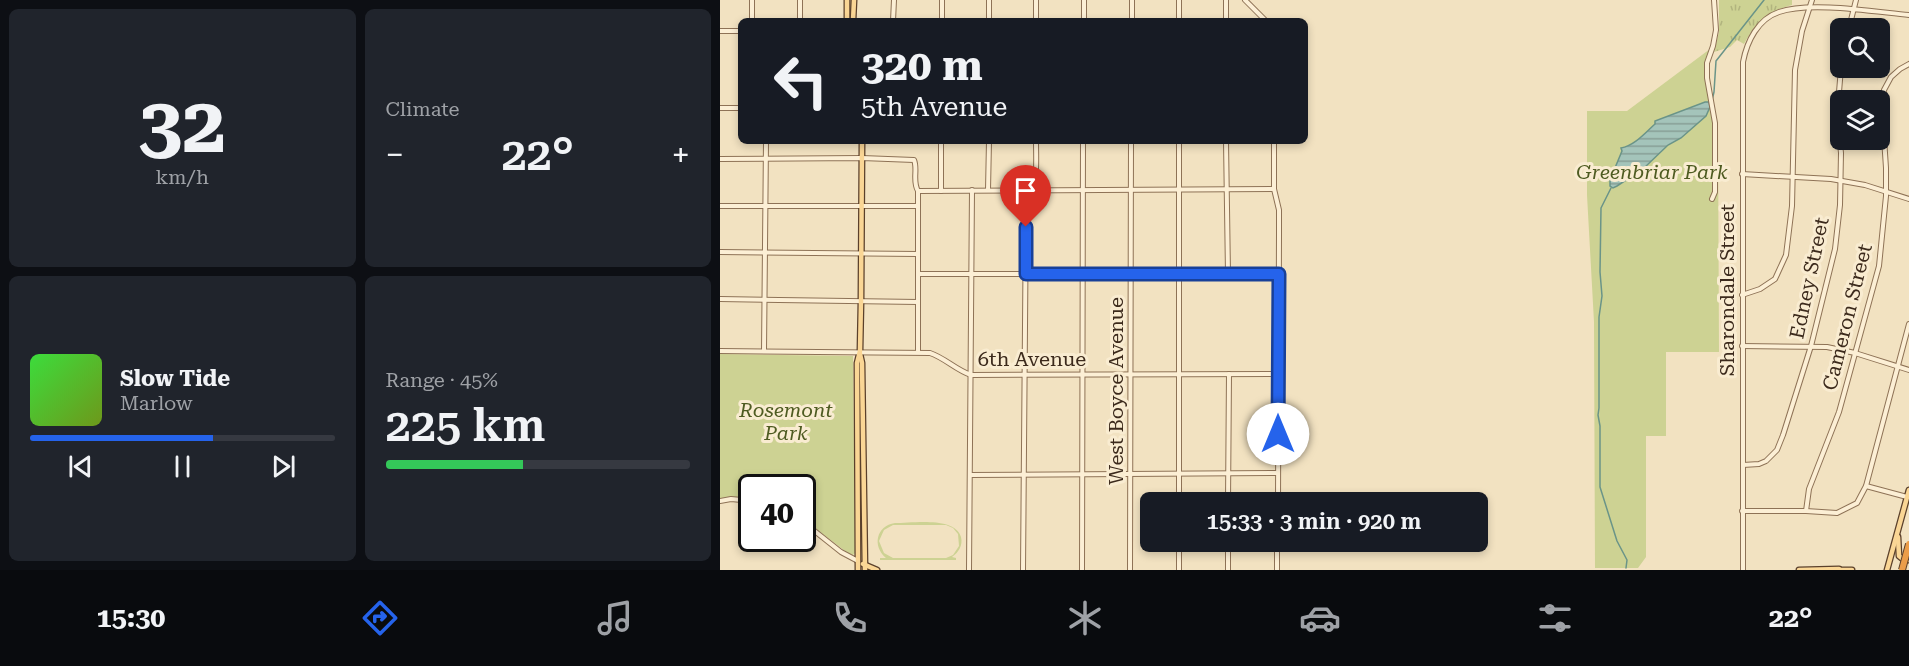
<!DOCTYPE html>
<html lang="en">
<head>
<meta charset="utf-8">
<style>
	:root { --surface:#171b24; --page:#20242c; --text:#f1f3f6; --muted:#9ea1a6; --line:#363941; --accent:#2563eb }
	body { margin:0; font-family:"Roboto Serif",serif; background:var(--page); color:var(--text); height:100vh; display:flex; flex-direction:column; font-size:22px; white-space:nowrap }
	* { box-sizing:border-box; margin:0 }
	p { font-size:20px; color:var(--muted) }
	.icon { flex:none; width:33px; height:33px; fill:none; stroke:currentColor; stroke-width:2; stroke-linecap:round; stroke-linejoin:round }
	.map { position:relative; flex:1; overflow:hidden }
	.side { display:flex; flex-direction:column; gap:9px; padding:9px; background:#0d0f14; width:720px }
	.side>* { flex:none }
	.banner { position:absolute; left:18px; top:18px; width:570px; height:126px; border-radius:9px; box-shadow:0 3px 9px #0003; background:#171b24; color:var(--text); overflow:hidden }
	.controls { position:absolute; left:1110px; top:18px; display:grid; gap:12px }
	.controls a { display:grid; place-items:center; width:60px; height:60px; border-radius:9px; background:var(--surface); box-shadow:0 3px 9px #0003; font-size:30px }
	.speed { position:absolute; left:18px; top:474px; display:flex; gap:12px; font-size:30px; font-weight:700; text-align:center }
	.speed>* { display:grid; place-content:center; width:78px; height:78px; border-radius:50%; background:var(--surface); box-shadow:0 3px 9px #0003; line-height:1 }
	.speed .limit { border:3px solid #111; border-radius:9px; background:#fff; color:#111 }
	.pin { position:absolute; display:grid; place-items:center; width:51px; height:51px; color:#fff; margin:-62px -26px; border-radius:50% 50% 50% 0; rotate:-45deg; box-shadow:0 0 6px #0007 }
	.pin .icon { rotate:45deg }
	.me { position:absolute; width:66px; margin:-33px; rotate:0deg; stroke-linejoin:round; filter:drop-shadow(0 0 4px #0008) }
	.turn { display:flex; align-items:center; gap:21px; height:126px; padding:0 24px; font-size:27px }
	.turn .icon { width:78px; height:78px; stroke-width:2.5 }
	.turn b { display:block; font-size:42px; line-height:51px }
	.big { font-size:45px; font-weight:600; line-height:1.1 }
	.side .card { flex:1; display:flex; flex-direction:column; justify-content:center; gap:9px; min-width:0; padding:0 21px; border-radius:9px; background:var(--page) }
	.side .dial { align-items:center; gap:0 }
	.dial b { font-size:78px; line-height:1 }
	.song { display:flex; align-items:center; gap:18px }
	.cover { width:72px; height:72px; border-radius:9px; background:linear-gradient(135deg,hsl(120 70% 55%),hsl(80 70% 35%)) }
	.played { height:6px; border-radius:3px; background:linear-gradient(90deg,var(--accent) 60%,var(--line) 60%) }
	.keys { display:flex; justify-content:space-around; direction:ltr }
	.heat { display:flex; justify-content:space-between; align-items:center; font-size:33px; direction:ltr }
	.charge { height:9px; border-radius:4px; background:linear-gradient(90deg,#34c759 45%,var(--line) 0) }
	.side .tiles { flex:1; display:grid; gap:9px; grid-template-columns:repeat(2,1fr) }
	.trip { position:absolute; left:420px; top:492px; width:348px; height:60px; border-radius:9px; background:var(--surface); box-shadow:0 3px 9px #0003; font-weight:600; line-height:60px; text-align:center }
	.tabs { display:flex; height:96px; justify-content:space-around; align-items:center; background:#090b0e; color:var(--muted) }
	.tabs .icon { width:42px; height:42px }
	.tabs .current { color:var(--accent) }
	.tabs b { font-size:27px; color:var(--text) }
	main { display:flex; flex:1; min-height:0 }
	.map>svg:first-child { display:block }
	.grass { fill:url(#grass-tufts) }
	.park { fill:#cdd293; fill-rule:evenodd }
	.water { fill:url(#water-rules); stroke:#6a9488; stroke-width:1.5 }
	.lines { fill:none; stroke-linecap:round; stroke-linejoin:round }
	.stream { stroke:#6a9488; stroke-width:1.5 }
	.minor-casing { stroke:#8e7256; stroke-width:6 }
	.major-casing { stroke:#5b402b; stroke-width:7 }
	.minor { stroke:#fcefd5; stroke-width:4 }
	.major { stroke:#fad695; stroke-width:4.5 }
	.highway-bridge-casing { stroke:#5b402b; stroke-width:8; stroke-linecap:butt }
	.highway-bridge { stroke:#eb9d49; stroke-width:6 }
	.route-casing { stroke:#184099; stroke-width:15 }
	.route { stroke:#2563eb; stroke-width:10 }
	.labels { text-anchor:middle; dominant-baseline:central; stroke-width:6; stroke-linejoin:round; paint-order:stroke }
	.park-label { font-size:20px; font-style:italic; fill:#4e5b21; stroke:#f9ecd1 }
	.street-label { font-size:20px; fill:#3c2a1c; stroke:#f9ecd1 }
</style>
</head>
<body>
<main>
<section class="side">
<div class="tiles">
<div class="card dial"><b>32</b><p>km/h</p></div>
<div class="card"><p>Climate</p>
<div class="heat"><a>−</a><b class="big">22°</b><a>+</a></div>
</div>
<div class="card">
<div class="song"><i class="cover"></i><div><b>Slow Tide</b><p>Marlow</p></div></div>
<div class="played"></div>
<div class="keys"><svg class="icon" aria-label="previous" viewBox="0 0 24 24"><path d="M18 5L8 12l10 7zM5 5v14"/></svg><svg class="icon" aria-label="pause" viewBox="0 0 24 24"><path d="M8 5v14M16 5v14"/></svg><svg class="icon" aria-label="next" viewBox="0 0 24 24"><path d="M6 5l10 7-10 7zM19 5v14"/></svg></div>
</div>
<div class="card"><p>Range · 45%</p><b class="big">225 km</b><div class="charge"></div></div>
</div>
</section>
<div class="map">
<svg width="1189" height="570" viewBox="0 0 1189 570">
	<defs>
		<pattern id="grass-tufts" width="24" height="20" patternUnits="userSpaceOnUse" patternTransform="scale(1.5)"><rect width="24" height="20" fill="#cdd293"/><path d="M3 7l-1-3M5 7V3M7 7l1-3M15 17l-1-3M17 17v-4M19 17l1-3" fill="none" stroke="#b1b47e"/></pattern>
		<pattern id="water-rules" width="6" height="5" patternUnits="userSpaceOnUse" patternTransform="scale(1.5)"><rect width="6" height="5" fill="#a4c4ba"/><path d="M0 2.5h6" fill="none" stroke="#879f96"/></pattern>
	</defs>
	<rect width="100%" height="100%" fill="#f2e2c1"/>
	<!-- grass -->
	<path class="grass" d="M999 0H1072V5C1047 12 1036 22 1024 44L1017 40 1010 47 994 52 999 32Z"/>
	<!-- park -->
	<g class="park">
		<path d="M990 49 985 74 986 86 998 125 999 352H946V436H926V557L918 568H875L874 322 867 195V111H907Z"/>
		<path d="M0 354 133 356 135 553 133 555 129 554 83 519 82 488H32L31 498H0Z"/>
		<path d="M175 523C192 523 235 516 241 537 243 545 239 552 232 557L236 558V560H160V558H166C152 546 156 526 175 523ZM173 525H226L233 528 238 534 239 546 233 555 226 558H173L164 553 159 541 164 530Z"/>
	</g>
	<!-- water -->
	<path class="water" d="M985 102H989L990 107 986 116 961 138 948 145 923 169 897 186 893 188 890 186V180L902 151 901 148C914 146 925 133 935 124V121Z"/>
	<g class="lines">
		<!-- stream -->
		<g class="stream">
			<path d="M992 100 994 92 996 61 1044 0"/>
			<path d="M891 188 881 208 880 272 882 296 879 317V408L878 415 880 426V487L897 541 907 560 906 568"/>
		</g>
		<defs>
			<g id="minor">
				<path d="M32 0V21"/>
				<path d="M525 0 546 21"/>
				<path d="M80 21V0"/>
				<path d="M173 21 174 0"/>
				<path d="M222 21V0"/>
				<path d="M269 21V0"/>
				<path d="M316 21V0"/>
				<path d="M364 21V0"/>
				<path d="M412 21V0"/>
				<path d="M459 21V0"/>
				<path d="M506 21V0"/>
				<path d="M1129 28 1136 0"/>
				<path d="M0 31H21"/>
				<path d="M0 108H21"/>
				<path d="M506 141 508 274"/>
				<path d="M554 141V189L559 210V234L558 502"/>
				<path d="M0 159 142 158 194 160C198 169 192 181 198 191V352"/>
				<path d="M1022 174 1111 179 1145 185 1189 199"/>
				<path d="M268 190 269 141"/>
				<path d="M198 191 554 189"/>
				<path d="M221 191V141"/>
				<path d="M992 199 995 192V123L987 78V63L993 46 996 30 994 0"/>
				<path d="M0 206H198"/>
				<path d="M0 252 198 254"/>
				<path d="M198 274H559"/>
				<path d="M1022 295 1040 289 1055 279 1066 255 1072 206 1075 70 1082 31 1092 0"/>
				<path d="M0 299 198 302"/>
				<path d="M1022 346 1107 347 1135 353 1189 370"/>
				<path d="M0 351 210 353C225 358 236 370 251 375L559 374"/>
				<path d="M44 351 46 141"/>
				<path d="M1023 465 1039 464 1046 461 1057 450 1063 435 1091 346 1115 249 1120 205 1121 153 1117 116 1121 68"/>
				<path d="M250 475 558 473"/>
				<path d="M1146 486 1187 497"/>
				<path d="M0 501 11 499 32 501"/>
				<path d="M459 502V141"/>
				<path d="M508 502 509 374"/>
				<path d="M1022 511H1086L1117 513 1137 503 1146 486 1189 324"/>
				<path d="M1086 511 1089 489 1119 412 1159 266 1166 196V168L1162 108 1164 90 1171 77 1180 69 1189 64"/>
				<path d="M82 521 121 552 138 561"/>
				<path d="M249 570 252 190"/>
				<path d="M303 570 306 204C307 194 313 190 315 181 317 168 316 154 316 141"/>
				<path d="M362 570 363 141"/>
				<path d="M410 570 411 141"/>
				<path d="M459 570V542"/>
				<path d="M508 570V542"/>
				<path d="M557 570V542"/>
				<path d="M1023 570V62C1027 41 1038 19 1059 12 1090 1 1156 12 1189 15"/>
			</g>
			<g id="major">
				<path d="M127 21V0"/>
				<path d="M133 21 134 0"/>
				<path d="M140 354 142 363 145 570"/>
				<path d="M1178 537 1179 556 1184 560H1189"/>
				<path d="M143 564 157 570"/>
				<path d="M138 570 137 363 140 351 141 301 142 141"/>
				<path d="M1079 570 1119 569"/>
				<path d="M1117 570H1132"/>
				<path d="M1167 570 1189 490"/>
			</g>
		</defs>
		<!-- minor casing -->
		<use href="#minor" class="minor-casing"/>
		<!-- major casing -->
		<use href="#major" class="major-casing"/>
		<!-- minor -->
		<use href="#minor" class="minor"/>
		<!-- major -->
		<use href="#major" class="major"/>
		<defs>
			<path id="highway-bridge" d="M1182 570 1189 544"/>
		</defs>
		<!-- highway-bridge casing -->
		<use href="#highway-bridge" class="highway-bridge-casing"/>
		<!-- highway-bridge -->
		<use href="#highway-bridge" class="highway-bridge"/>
	</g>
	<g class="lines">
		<defs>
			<path id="route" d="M306 227V274H559L558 434"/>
		</defs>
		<!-- route casing -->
		<use href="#route" class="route-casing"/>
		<!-- route -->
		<use href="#route" class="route"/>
	</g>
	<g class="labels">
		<!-- park labels -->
		<g class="park-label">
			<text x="932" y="172">Greenbriar Park</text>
			<text x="66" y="410">Rosemont<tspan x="66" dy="23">Park</tspan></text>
		</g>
		<!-- street labels -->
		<g class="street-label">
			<text transform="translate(1089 278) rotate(-78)">Edney Street</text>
			<text transform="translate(1007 290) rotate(-90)">Sharondale Street</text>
			<text transform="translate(1127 317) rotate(-76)">Cameron Street</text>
			<text x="312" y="359">6th Avenue</text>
			<text transform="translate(396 391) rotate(-90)">West Boyce Avenue</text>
		</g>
	</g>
</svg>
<div class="controls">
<a><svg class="icon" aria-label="search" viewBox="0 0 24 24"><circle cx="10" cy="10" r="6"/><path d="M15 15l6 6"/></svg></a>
<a><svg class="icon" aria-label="layers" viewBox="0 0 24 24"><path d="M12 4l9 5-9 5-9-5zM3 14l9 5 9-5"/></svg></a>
</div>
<div class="speed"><div class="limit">40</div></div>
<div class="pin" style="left:306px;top:227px;background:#d93025"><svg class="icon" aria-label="arrive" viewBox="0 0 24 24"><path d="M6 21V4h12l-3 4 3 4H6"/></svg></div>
<svg class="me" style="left:558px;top:434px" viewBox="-20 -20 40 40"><circle r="19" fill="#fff"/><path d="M0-13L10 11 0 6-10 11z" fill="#2563eb"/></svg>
<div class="trip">15:33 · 3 min · 920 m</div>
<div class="banner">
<div class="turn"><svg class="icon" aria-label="left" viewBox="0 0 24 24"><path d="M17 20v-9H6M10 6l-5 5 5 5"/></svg><div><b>320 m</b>5th Avenue</div></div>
</div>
</div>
</main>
<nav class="tabs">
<b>15:30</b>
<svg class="icon current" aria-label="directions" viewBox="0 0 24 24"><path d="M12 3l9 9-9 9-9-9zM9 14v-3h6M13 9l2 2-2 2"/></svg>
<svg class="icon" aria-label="music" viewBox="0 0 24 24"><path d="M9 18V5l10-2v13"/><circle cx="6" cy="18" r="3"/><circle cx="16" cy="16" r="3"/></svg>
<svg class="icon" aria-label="phone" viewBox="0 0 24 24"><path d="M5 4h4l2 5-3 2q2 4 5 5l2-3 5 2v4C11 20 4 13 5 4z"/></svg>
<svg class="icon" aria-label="climate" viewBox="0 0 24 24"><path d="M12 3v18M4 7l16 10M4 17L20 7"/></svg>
<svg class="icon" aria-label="car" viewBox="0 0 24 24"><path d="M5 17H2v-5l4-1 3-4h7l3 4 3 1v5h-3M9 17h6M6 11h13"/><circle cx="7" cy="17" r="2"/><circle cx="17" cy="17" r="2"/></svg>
<svg class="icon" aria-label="filters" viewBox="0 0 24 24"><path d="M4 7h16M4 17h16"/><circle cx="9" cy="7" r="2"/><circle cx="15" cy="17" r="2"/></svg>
<b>22°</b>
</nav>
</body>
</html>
